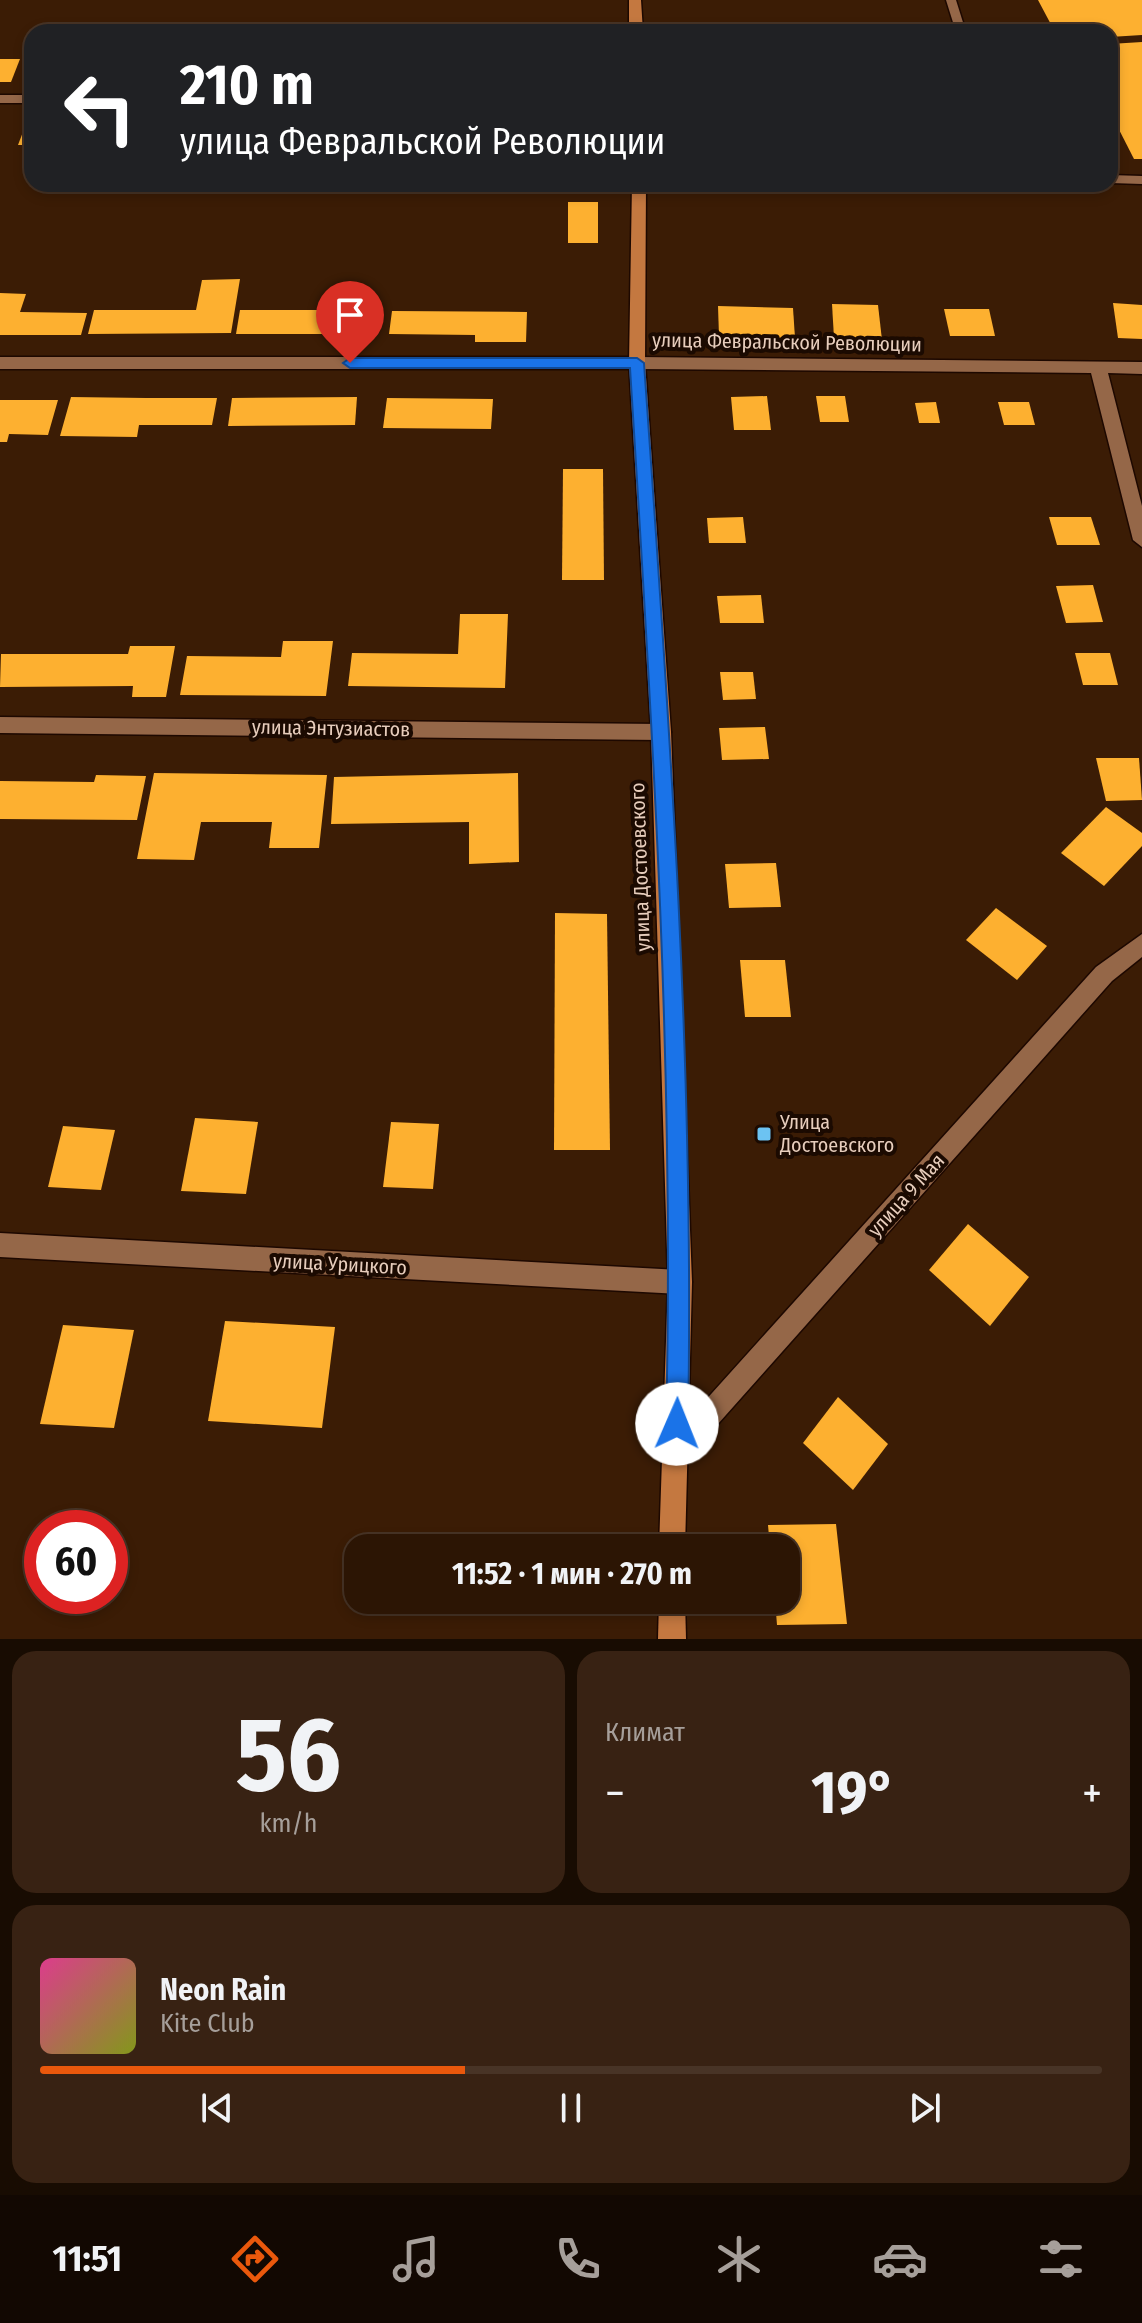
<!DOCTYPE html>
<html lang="ru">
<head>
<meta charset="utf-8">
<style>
	:root { --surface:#2c1504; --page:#382213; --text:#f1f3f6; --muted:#a69f9a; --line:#483426; --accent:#ea580c }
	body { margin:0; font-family:"Fira Sans Condensed",sans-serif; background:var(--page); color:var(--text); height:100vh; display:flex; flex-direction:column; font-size:30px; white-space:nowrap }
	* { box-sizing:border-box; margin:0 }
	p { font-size:26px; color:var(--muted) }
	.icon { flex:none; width:44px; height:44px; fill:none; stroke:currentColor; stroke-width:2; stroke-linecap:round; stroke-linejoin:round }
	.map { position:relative; height:1639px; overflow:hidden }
	.drawer { display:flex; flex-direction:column; gap:12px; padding:12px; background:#180c02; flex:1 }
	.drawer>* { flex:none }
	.guide { position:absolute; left:24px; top:24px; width:1094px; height:168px; border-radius:24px; box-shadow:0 4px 12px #0003,0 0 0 2px var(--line); background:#202124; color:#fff; overflow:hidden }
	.speed { position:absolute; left:24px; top:1510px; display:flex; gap:16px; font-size:40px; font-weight:700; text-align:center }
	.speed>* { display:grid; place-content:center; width:104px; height:104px; border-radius:50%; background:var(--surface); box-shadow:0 4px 12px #0003,0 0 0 2px var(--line); line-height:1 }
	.speed .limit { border:12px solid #d22; background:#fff; color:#111 }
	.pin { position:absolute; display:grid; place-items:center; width:68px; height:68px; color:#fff; margin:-82px -34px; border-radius:50% 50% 50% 0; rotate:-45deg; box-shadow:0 0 8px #0007 }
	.pin .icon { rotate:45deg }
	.me { position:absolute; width:88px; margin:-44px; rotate:1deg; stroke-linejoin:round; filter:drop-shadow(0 0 6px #0008) }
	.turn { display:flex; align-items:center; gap:28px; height:168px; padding:0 24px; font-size:36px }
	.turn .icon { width:104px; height:104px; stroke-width:2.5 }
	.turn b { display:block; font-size:56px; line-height:68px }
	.big { font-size:60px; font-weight:700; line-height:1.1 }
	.drawer .card { flex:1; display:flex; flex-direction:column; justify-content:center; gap:12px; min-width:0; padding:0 28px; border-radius:24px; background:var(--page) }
	.drawer .dial { align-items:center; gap:0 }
	.dial b { font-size:104px; line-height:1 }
	.song { display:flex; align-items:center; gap:24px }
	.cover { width:96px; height:96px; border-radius:12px; background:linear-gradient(135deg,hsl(330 70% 55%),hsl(70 70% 35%)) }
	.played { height:8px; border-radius:4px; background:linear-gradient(90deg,var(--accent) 40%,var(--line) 40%) }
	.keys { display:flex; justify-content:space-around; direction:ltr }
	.heat { display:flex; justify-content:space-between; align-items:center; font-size:44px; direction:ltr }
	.drawer .tiles { flex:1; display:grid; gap:12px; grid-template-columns:1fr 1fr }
	.card:last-child { grid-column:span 2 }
	.trip { position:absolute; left:344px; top:1534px; width:456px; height:80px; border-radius:24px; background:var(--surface); box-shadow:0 4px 12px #0003,0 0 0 2px var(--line); font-weight:700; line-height:80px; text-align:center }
	.dock { display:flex; height:128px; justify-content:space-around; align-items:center; background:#120802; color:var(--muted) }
	.dock .icon { width:56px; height:56px }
	.dock .selected { color:var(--accent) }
	.dock b { font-size:36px; color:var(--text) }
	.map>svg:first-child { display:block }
	.building { fill:#fdb030 }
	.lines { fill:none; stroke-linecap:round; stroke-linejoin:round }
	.lane-casing { stroke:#1d0800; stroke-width:3 }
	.street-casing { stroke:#1d0800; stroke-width:3 }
	.primary-casing { stroke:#1d0800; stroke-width:3 }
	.lane { fill:#956748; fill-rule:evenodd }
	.street { fill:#956748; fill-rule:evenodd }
	.primary { fill:#c47840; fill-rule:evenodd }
	.route { fill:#1a73e8; stroke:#114b97; stroke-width:2 }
	.poi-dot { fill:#6cc3f2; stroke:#1b0a01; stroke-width:3 }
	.labels { text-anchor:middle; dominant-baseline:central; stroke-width:8; stroke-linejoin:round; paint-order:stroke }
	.street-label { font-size:20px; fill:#e7cdbc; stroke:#1b0a01 }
	.poi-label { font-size:20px; fill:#e7cdbc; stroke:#1b0a01; text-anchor:start }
</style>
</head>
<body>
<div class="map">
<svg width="1142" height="1639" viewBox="0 0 1142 1639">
	<rect width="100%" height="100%" fill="#3b1c05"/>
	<!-- building -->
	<g class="building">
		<path d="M1038 0H1142V35L1110 37V32H1055Z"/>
		<path d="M1142 42V159H1134L1110 112V44Z"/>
		<path d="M0 59H20L11 82H0Z"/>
		<path d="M26 124H32V145H18Z"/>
		<rect x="568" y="202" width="30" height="41"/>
		<path d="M240 279 231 333 88 334 94 310H196L202 280Z"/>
		<path d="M0 293 26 294 20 312 87 313 81 335H0Z"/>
		<path d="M1113 303 1142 305V339L1118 338Z"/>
		<path d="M832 304 878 305 882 340 834 338Z"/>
		<path d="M718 306 793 308 795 338 719 336Z"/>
		<path d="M944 309H989L995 336H950Z"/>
		<path d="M240 310H376L373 334H236Z"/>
		<path d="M392 311 527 312 526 342H475V335L389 334Z"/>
		<path d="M767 396 771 430H734L731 397Z"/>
		<path d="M816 396H845L849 422H820Z"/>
		<path d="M71 397 146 398H217L212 425H139L137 437 60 436Z"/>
		<path d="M357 397 355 425 228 426 232 398Z"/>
		<path d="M387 398 493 399 491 429 383 428Z"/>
		<path d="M0 400H58L48 435 9 434 7 442H0Z"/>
		<path d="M936 402 940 423H919L915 403Z"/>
		<path d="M998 402H1029L1035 425H1004Z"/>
		<path d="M563 469H603L604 580H562Z"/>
		<path d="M743 517 746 543H709L707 518Z"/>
		<path d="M1049 517H1091L1100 545H1057Z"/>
		<path d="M1093 585 1103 622 1066 623 1056 586Z"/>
		<path d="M761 595 764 623H720L717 596Z"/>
		<path d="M460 614H508L505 688 348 686 352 653 458 654Z"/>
		<path d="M283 641H333L326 696 180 695 187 656 281 657Z"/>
		<path d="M130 646H175L166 697H132L133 686 0 687 1 654H128Z"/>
		<path d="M1075 653H1110L1118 685H1083Z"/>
		<path d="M720 672H753L756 699 723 700Z"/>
		<path d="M765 727 769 759 722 760 719 728Z"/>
		<path d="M1096 758H1139L1142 800 1106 801Z"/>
		<path d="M154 773 327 775 319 848H269L272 822H201L194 860 137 859Z"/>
		<path d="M518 773 519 862 469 864V822L331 824 334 777Z"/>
		<path d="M96 775 146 776 137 820 0 819V781L94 782Z"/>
		<path d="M1106 807 1142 833V846L1104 886 1061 853Z"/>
		<path d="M776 863 781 907 729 908 725 864Z"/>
		<path d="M996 908 1047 946 1017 980 966 940Z"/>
		<path d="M555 913 607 914 610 1150H554Z"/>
		<path d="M740 960H785L791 1017H745Z"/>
		<path d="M195 1118 258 1122 246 1194 181 1191Z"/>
		<path d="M391 1122 439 1124 433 1189 383 1187Z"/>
		<path d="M63 1126 115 1130 101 1190 48 1187Z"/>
		<path d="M968 1224 1029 1277 990 1326 929 1270Z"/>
		<path d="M225 1321 335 1327 322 1428 208 1421Z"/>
		<path d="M63 1325 134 1330 114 1428 40 1424Z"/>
		<path d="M838 1397 888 1444 853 1490 803 1443Z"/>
		<path d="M836 1524 847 1624 777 1625 775 1600H786V1548H770L768 1525Z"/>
	</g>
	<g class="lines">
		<defs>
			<g id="lane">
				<path d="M946 0H956L966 32H956Z"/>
				<path d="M1110 175 1142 176V184L1110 183Z"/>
			</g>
			<g id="street">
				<rect x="0" y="95" width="32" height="8"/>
				<path d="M0 357H637L1142 362V374L1108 373 1142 506V547L1133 540 1091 373 637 369H0Z"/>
				<path d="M0 717 661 724 668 726 671 732 668 738 661 740 0 733Z"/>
				<path d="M1142 934V957L1112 981 685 1461 676 1465 667 1461 663 1452 667 1443 1096 967Z"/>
				<path d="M0 1233 680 1270 688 1274 692 1282 688 1290 680 1294 0 1257Z"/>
			</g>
			<g id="primary">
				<path d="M629 0H641L643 32H629Z"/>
				<path d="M632 184H646L645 363 671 732 692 1282 685 1548H659L668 1282 651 732 629 363Z"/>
				<path d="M659 1600H685L686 1639H658Z"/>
			</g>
		</defs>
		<!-- lane casing -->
		<use href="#lane" class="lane-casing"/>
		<!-- street casing -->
		<use href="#street" class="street-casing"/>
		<!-- primary casing -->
		<use href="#primary" class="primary-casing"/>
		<!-- lane -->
		<use href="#lane" class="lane"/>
		<!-- street -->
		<use href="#street" class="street"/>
		<!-- primary -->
		<use href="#primary" class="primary"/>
	</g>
	<!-- route -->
	<path class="route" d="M350 358H637L644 363C669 715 695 1070 688 1424L685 1432 677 1435 669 1432 666 1424C675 1072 652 719 630 368H350L343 363Z"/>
	<!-- markers -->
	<rect class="poi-dot" x="756" y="1126" width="16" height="16" rx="4"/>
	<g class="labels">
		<!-- street labels -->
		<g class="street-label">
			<text transform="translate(787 342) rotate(1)">улица Февральской Революции</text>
			<text transform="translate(331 728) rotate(1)">улица Энтузиастов</text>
			<text transform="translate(640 867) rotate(-92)">улица Достоевского</text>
			<text transform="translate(906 1195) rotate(-48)">улица 9 Мая</text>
			<text transform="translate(340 1264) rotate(3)">улица Урицкого</text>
		</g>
		<!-- poi labels -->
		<g class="poi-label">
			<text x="780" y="1122">Улица<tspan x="780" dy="23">Достоевского</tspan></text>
		</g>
	</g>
</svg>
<div class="speed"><div class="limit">60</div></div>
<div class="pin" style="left:350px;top:363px;background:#d93025"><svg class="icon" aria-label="arrive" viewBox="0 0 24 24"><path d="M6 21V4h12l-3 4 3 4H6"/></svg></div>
<svg class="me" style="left:677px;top:1424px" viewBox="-20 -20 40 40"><circle r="19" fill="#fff"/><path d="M0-13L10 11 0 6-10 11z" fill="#1a73e8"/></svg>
<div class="trip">11:52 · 1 мин · 270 m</div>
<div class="guide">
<div class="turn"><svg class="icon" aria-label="left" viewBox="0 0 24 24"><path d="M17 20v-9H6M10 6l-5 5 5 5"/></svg><div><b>210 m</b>улица Февральской Революции</div></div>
</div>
</div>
<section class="drawer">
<div class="tiles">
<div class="card dial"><b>56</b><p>km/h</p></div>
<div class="card"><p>Климат</p>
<div class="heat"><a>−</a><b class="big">19°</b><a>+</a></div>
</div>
<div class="card">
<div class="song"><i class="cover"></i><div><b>Neon Rain</b><p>Kite Club</p></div></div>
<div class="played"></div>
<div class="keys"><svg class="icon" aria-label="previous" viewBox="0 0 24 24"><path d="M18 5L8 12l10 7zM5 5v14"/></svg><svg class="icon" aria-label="pause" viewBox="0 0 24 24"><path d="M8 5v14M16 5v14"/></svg><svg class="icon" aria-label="next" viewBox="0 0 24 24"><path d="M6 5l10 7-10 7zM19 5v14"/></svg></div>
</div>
</div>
</section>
<nav class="dock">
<b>11:51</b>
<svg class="icon selected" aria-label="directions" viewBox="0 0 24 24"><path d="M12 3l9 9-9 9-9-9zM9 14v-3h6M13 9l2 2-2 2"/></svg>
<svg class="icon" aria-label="music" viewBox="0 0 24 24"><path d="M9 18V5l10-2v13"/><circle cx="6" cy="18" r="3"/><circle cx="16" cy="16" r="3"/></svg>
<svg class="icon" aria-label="phone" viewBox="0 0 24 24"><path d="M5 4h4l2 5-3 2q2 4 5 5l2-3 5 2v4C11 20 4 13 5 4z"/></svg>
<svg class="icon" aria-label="climate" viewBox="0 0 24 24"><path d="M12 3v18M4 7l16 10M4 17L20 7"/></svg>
<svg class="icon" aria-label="car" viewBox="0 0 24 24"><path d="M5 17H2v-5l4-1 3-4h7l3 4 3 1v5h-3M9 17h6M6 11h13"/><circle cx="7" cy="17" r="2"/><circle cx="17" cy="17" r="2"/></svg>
<svg class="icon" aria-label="filters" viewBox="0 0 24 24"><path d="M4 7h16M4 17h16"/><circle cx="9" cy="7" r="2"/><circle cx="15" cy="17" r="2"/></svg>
</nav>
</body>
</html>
